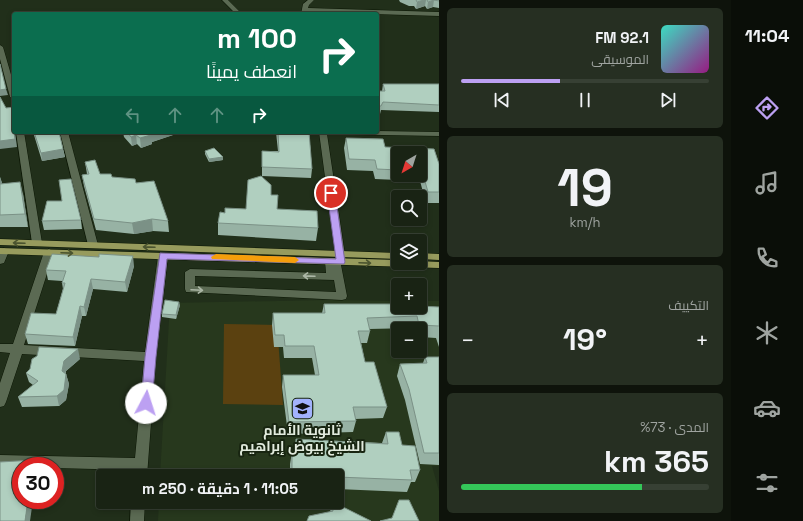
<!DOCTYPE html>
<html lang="ar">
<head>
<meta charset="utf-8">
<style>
	:root { --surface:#192314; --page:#262f22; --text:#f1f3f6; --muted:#9fa4a0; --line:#374034; --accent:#bca0f2 }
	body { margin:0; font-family:"Space Grotesk",Cairo,sans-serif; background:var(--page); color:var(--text); direction:rtl; height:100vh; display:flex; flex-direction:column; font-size:15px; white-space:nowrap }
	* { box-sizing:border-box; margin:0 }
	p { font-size:13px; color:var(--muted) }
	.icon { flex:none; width:22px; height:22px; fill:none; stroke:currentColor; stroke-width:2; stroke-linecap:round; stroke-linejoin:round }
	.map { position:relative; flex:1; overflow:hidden; direction:ltr }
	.panel { display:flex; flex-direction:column; gap:8px; padding:8px; background:#0e130b; width:292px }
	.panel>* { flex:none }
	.guide { position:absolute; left:12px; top:12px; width:367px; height:122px; border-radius:4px; box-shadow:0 2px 6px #0003,0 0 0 1px var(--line); direction:rtl; background:#0b6e4f; color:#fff; overflow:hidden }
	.needle { width:26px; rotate:219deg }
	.tools { position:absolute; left:391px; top:146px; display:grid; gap:8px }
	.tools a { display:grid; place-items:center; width:36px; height:36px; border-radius:4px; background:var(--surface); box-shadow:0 2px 6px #0003,0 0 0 1px var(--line); font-size:20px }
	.speed { position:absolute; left:12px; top:457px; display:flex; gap:8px; font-size:20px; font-weight:700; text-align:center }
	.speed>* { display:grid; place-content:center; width:52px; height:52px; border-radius:50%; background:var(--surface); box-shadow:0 2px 6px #0003,0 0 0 1px var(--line); line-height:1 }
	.speed .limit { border:6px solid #d22; background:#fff; color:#111 }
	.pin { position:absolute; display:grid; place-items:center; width:34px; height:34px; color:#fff; margin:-17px; border:2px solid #fff; border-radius:50%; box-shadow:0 1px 4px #0007 }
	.me { position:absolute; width:44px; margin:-22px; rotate:5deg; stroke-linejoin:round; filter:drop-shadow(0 0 3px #0008) }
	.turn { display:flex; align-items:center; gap:14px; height:84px; padding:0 16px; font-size:18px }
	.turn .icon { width:52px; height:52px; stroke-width:2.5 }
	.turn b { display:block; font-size:28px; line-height:34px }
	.lanes { display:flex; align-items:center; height:38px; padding:0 16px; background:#0003; justify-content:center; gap:20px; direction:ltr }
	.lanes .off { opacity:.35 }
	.big { font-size:30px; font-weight:700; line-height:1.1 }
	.panel .widget { flex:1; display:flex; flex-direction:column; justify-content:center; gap:6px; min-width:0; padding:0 14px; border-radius:6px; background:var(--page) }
	.panel .dial { align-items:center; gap:0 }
	.dial b { font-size:52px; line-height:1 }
	.song { display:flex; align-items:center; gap:12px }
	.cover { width:48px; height:48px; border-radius:6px; background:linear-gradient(135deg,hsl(170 70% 55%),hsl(310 70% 35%)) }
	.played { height:4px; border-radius:2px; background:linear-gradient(90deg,var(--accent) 40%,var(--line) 40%) }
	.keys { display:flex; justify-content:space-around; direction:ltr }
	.heat { display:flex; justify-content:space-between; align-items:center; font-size:22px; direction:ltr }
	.charge { height:6px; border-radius:3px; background:linear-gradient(90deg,#34c759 73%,var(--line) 0) }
	.trip { position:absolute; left:96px; top:469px; width:248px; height:40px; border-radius:4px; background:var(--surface); box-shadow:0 2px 6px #0003,0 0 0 1px var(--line); font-weight:700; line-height:40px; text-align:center; direction:rtl }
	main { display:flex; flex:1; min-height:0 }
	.tabs { display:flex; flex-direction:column; width:72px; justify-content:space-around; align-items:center; background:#0a0e08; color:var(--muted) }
	.tabs .icon { width:28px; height:28px }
	.tabs .selected { color:var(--accent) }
	.tabs b { font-size:18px; color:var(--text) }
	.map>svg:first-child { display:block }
	.built { fill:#27381d; fill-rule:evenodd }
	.green { fill:#5b4110 }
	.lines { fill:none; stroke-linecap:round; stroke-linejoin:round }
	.minor-casing { stroke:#0b1604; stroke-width:1 }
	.major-casing { stroke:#0b1604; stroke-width:1 }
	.minor { fill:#5b6a53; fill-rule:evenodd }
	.major { fill:#979b5d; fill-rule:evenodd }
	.wall { fill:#97b2a4; fill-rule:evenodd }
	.shaded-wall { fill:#7b9186 }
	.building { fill:#b0cfbf; stroke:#7b9186 }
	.oneway { stroke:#4b542f }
	.oneway2 { stroke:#acb7a6 }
	.route { fill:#bca0f2; stroke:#7a689d }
	.slow { fill:#f59e0b }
	.labels { text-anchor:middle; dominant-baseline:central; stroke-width:4; stroke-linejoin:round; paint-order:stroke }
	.near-poi-label { font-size:14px; font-weight:bold; fill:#e2ebde; stroke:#182511 }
</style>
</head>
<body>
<main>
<nav class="tabs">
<b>11:04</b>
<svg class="icon selected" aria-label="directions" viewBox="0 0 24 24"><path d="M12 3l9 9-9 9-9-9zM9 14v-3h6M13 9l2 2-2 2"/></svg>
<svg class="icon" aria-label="music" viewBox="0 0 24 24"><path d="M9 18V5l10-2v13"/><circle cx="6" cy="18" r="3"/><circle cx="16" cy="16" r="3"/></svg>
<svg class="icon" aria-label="phone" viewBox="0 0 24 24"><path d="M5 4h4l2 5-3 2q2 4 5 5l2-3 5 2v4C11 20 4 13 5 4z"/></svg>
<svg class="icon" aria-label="climate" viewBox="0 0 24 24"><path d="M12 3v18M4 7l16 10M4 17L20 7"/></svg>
<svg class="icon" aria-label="car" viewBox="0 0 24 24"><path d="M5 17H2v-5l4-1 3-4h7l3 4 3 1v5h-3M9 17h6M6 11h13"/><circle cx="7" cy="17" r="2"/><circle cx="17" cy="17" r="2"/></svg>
<svg class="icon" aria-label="filters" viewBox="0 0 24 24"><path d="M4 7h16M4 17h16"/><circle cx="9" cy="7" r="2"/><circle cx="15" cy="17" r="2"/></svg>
</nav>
<section class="panel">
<div class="widget">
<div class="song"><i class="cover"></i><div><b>92.1 FM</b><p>الموسيقى</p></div></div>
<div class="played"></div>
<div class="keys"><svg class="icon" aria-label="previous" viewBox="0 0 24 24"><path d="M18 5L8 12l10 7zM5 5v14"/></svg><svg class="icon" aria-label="pause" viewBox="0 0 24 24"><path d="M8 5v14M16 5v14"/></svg><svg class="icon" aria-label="next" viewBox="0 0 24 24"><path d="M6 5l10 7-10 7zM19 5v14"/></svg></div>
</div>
<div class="widget dial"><b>19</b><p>km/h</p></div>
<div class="widget"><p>التكييف</p>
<div class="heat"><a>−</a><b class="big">19°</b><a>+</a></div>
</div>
<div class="widget"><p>المدى · 73%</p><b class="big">365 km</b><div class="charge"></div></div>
</section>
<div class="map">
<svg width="439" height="521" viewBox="0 0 439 521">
	<rect width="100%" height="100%" fill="#212f1a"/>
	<!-- built -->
	<path class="built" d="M328 300 398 301V307H420V301H439V466H432L439 491V521H158L159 502H337V476H160L170 303ZM398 329H420V351H398Z"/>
	<!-- green -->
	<path class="green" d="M224 324 277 325 283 405 223 404Z"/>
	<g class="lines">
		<defs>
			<g id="minor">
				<path d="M222 0H228L242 14H236Z"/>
				<path d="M308 0H314L309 5 308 8 439 12V16L307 12V14H301L303 4Z"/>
				<path d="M0 45 3 47 14 85V99L10 97 0 59Z"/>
				<path d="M377 131 439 132V136L327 134 346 262 345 264 341 265 347 296 346 299 342 300 186 292 185 289V272L190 269 326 273 325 261 326 259H336L319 132H377ZM195 276 334 280 336 292 195 286Z"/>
				<path d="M16 132H24L42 243 37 246 32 243Z"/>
				<path d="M60 132H68L98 245 96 247 93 248 88 245Z"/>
				<path d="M4 248 9 251 4 263 0 264V250Z"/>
				<path d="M49 249 54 252 24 345 145 352 158 256 163 253 168 256 156 357 147 476H133L134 470 55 468V466L0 467V455L135 458 144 361 22 354 6 402 4 406 0 407V383L10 353 0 352V344H13L44 252Z"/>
				<path d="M131 502H145L144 521H130Z"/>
			</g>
			<g id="major">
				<path d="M0 239 398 253V259L0 245Z"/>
				<path d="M0 248 398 260V263H420V261L439 262V268L0 254Z"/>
				<path d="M420 253 439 254V260L420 259Z"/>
			</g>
		</defs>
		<!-- minor casing -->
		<use href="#minor" class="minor-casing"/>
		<!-- major casing -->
		<use href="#major" class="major-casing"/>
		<!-- minor -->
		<use href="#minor" class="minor"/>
		<!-- major -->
		<use href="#major" class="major"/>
	</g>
	<!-- wall -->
	<g class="wall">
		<path d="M399 0H439V8L433 7 427 9 425 6 416 9 414 6H409L400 2Z"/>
		<path d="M383 84H439V112L381 110 380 114 377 113V91H382Z"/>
		<path d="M33 132H59L65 157 42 161Z"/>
		<path d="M123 132H173V135L152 142V144L141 148 137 144 132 146 124 137Z"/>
		<path d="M276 132H309L312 169 311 178 262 176 277 209 318 228 316 241 218 235V223L225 213 246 209 262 176V151H278Z"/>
		<path d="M346 138 383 139 385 147 434 149 439 164V203H426L420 181 375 179 373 171 347 170 344 148ZM398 153H420V175H398Z"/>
		<path d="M205 151 223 160 209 162 205 154Z"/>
		<path d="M85 162 100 174 136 183 168 221 169 232 153 231 134 234 96 230 84 186 82 175 87 174Z"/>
		<path d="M0 177 2 183 1 184 23 194 28 227H0Z"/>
		<path d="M62 201 81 220 82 229 44 230 42 221Z"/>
		<path d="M134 266 127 292 93 289 86 316H82L75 346 28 344 25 334 56 314 63 289 62 283V281L48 280 46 270Z"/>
		<path d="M324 304 398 307H439V347L436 338 420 337V329H413V328L369 329 370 331 367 343H361L365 362 387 407 383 418 355 419 356 421 353 432 288 434 282 387 283 375H315L312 358H284L283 347H274L272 325 273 313H322Z"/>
		<path d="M180 305 176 319 162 317V314Z"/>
		<path d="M425 357H439V465L420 464 405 400 397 376 400 364 423 363Z"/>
		<path d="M80 359 66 371V374L69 384 66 400 59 406 22 407 18 397 33 385 29 382 26 373Z"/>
		<path d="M386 432 402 445 420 470 415 482H411L407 492 337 489V476H290V464L292 452H294L296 439 382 443Z"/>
		<path d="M332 502 371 521 330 512Z"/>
	</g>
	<!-- shaded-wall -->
	<g class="shaded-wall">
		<path d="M424 0H426L425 6 416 9 417 2Z"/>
		<path d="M434 0 433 7 427 9 428 2Z"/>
		<path d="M6 89 8 95 0 96V90Z"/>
		<path d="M14 123V132H15L17 147 0 149V141Z"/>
		<path d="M153 132H173V135L152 142V144L141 148 140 138 150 133Z"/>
		<path d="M136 135 137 144 132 146 131 137Z"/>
		<path d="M63 149 65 157 42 161 41 153Z"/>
		<path d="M223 157V160L209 162V159Z"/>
		<path d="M0 177 2 183 0 187Z"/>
		<path d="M20 182 23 194 28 227 25 214Z"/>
		<path d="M152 219 153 231 134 234 132 223Z"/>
		<path d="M133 256 134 266 127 292 125 282Z"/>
		<path d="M91 279 93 289 86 316 84 307Z"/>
		<path d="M179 302 180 305 176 319V315Z"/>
		<path d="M80 306 82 316 75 346 73 337Z"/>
		<path d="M78 349 80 359 66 371 64 381 62 371 64 361Z"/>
		<path d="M66 374 69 384 66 400 59 406 57 396Z"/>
		<path d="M35 460 37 466H34Z"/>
		<path d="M28 500H33L30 521H25Z"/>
	</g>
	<!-- building -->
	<g class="building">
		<path d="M416 0H424L417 2Z"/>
		<path d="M427 0H439V1L434 0 428 2Z"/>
		<path d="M341 13 358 14H341Z"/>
		<path d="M0 64 6 89 0 90Z"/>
		<path d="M383 84H439V105L383 102 381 106H377V91H385Z"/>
		<path d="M0 97 6 108 14 107V123L13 125 15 139 0 141Z"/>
		<path d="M34 132H59L63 149 41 153Z"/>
		<path d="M127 132H153L150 133 151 135 140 138 136 135 131 137Z"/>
		<path d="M278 132H309L312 169 262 167V151L279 152Z"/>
		<path d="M346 138 383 139 385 147 434 149 439 164V192H428L422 171H420V153H398V170L377 169 375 160 349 159Z"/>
		<path d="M214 148 223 157 209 159 205 151Z"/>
		<path d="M95 160 100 174H111L112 177 135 179 136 183 154 181 168 221 152 219 132 223 94 219 82 175 89 174 85 162Z"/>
		<path d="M261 176 271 185V195H278L277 209 317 211 318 228 218 223 220 212 225 213V208L246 209 248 180Z"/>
		<path d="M71 179 81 220 42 221 47 201H62L59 180Z"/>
		<path d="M20 182 25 214 0 215V184Z"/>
		<path d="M52 254 99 257V254L133 256 125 282 91 279 84 307 80 306 73 337 25 334 31 313 56 314 65 283H62L66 271 46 270Z"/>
		<path d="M165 300 179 302 176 315 162 314Z"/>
		<path d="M324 304H398V307H420V306L439 307V326L419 325 417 316 367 318 370 331H358L365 362H374L387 407H353L356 421 289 422 283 375H319L314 346H285L284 335H275L273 313H325Z"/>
		<path d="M39 347 78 349 64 361 62 371 66 374 64 390 57 396 18 397 38 381 26 373 30 369 32 359 37 356Z"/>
		<path d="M425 357H439V453H424L409 389 400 364 427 363Z"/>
		<path d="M386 432H399L402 445 415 446 420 470H410L412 480 337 477V476L292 475V452H296V439L388 444Z"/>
		<path d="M35 460 34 466H21V500H28L25 521H0V462Z"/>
		<path d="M399 500H409L419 521H380L392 518Z"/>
		<path d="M332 502H333L371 521H307L309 516 333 511Z"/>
	</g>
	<!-- one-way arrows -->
	<defs><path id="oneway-shaft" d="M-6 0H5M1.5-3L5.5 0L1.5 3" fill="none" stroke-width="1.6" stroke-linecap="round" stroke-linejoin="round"/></defs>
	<g class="oneway">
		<use href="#oneway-shaft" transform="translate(19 243) rotate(-178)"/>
		<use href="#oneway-shaft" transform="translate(149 247) rotate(-178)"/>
		<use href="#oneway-shaft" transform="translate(67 253) rotate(2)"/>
		<use href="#oneway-shaft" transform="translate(365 263) rotate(2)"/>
	</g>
	<g class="oneway2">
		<use href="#oneway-shaft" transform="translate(309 276) rotate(-178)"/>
		<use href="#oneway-shaft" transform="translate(197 290) rotate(3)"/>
	</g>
	<!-- route -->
	<path class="route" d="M331 190 335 193 345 262 344 264 167 259 156 357 152 403 151 406 146 408 142 406 141 403 145 357 160 253 336 259 327 193Z"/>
	<!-- slow -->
	<path class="slow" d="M216 254 295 257 299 260 295 263 212 259 211 257Z"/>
	<!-- icons -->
	<defs>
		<symbol id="school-square" viewBox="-11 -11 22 22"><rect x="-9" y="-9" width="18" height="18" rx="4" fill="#a2b2fd" stroke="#182511"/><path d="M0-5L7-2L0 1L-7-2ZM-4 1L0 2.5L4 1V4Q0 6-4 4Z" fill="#111"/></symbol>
	</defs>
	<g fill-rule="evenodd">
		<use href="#school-square" x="290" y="396" width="25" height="25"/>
	</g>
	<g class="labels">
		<!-- near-poi labels -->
		<g class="near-poi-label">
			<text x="302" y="430">ثانوية الأمام<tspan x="302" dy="16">الشيخ بيوض إبراهيم</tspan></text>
		</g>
	</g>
</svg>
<div class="tools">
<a><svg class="needle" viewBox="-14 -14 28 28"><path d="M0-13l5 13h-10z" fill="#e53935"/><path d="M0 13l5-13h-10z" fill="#9fa4a0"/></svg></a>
<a><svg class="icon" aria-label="search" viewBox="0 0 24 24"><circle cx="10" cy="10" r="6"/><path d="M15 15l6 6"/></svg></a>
<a><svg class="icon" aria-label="layers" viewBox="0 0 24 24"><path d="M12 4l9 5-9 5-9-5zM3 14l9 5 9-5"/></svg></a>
<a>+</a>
<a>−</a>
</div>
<div class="speed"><div class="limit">30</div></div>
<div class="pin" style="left:331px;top:193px;background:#d93025"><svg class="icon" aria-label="arrive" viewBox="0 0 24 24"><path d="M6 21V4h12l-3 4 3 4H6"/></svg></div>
<svg class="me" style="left:146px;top:403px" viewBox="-20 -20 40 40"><circle r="19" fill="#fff"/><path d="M0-13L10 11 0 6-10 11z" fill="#bca0f2"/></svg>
<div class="trip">11:05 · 1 دقيقة · 250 m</div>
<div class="guide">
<div class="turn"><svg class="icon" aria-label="right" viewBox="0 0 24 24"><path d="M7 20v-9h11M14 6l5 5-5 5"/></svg><div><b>100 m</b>انعطف يمينًا</div></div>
<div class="lanes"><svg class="icon off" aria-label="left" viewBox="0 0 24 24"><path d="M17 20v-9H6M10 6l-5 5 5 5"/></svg><svg class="icon off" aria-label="ahead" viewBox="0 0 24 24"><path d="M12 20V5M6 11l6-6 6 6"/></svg><svg class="icon off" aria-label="ahead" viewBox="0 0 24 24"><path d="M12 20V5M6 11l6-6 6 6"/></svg><svg class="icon" aria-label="right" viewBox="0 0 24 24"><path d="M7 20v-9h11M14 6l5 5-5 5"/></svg></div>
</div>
</div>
</main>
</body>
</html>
